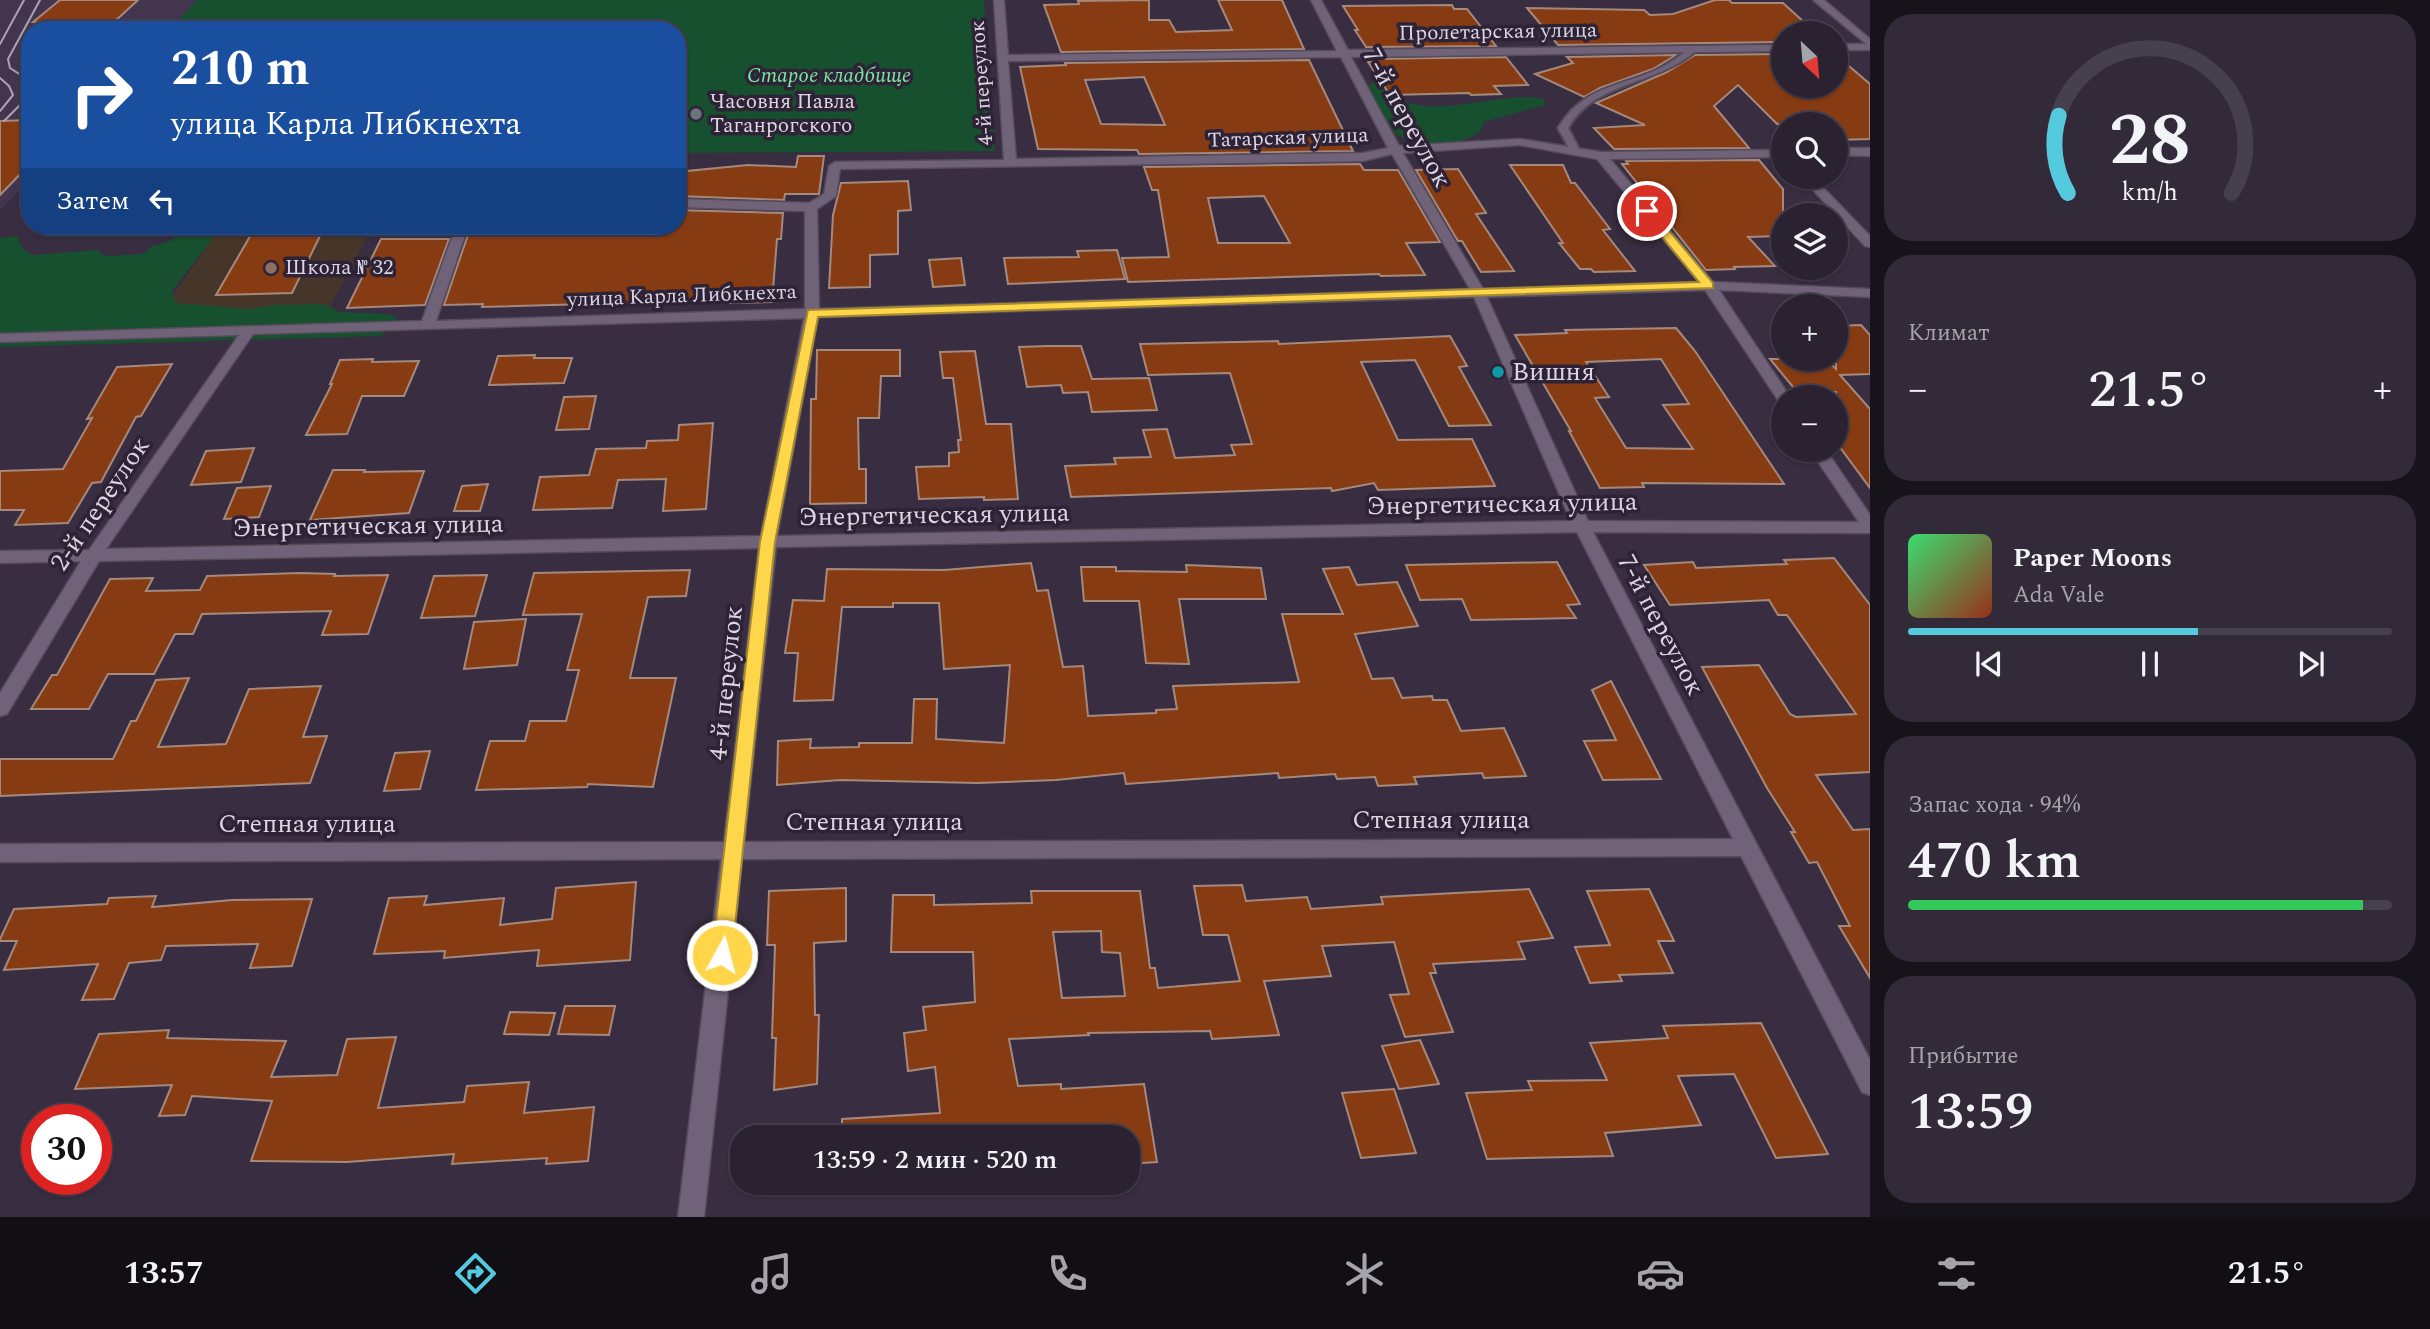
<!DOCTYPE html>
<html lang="ru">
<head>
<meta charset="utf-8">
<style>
	:root { --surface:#2a2231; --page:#322a39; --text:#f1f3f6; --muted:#a5a4ab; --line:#463f4d; --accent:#55cadf }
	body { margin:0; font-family:Spectral,serif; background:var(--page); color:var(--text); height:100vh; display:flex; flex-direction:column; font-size:26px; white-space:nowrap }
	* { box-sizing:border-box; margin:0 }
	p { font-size:23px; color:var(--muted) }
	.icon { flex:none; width:38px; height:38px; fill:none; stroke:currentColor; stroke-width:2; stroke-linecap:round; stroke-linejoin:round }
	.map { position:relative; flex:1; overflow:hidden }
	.sheet { display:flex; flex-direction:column; gap:14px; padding:14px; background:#17131b; width:560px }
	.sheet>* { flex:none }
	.top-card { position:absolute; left:21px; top:21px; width:665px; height:214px; border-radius:28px; box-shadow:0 2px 5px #0004,0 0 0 2px var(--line); background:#1a4fa0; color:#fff; overflow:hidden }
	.needle { width:46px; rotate:154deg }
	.tools { position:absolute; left:1771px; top:21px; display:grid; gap:14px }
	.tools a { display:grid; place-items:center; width:77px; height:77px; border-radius:50%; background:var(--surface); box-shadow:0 2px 5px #0004,0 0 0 2px var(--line); font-size:35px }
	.speed { position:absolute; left:21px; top:1104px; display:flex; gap:14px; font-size:35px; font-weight:700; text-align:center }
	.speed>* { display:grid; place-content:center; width:91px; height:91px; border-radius:50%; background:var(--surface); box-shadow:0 2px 5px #0004,0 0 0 2px var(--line); line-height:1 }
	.speed .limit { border:10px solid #d22; background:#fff; color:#111 }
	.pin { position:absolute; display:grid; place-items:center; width:60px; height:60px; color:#fff; margin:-30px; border:4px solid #fff; border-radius:50%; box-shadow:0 2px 7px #0007 }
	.me { position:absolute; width:77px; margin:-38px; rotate:7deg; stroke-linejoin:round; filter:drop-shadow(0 0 5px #0008) }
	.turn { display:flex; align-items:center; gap:24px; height:147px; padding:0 35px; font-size:32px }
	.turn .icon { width:91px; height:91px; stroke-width:2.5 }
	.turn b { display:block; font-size:49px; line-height:60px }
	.then { display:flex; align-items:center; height:66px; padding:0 35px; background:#0003; gap:14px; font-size:26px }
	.big { font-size:52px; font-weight:600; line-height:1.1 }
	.sheet .widget { flex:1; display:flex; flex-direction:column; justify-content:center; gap:10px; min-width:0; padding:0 24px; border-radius:28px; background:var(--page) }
	.sheet .dial { align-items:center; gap:0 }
	.dial svg { height:182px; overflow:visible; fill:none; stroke:var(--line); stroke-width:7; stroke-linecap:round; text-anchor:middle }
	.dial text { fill:var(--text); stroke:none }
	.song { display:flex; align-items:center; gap:21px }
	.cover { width:84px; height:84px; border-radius:10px; background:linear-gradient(135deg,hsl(140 70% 55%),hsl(10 70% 35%)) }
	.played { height:7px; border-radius:4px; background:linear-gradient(90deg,var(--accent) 60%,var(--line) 60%) }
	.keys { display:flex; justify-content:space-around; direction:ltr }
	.heat { display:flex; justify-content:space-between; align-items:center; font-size:38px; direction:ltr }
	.charge { height:10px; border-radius:5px; background:linear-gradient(90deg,#34c759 94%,var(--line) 0) }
	.trip { position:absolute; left:730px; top:1125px; width:410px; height:70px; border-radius:28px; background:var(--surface); box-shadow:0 2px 5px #0004,0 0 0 2px var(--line); font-weight:600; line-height:70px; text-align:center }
	.tabs { display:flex; height:112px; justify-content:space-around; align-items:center; background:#110e14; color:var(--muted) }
	.tabs .icon { width:49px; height:49px }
	.tabs .selected { color:var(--accent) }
	.tabs b { font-size:32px; color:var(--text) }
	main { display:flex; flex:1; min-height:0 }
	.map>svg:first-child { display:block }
	.built { fill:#44354f }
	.education { fill:#46362a }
	.green { fill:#17502e }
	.building { fill:#873b12; stroke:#a5897d; stroke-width:2; fill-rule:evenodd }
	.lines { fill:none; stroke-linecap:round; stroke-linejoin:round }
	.service-casing { stroke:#554b5b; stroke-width:4 }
	.minor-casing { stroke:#554b5b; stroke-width:3 }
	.tertiary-casing { stroke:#554b5b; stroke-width:3 }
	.service { fill:#706379; fill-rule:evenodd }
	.minor { fill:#706379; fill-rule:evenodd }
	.tertiary { fill:#706379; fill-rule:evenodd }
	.tram { stroke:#aba3b2; stroke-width:2 }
	.route { fill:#ffd54a; stroke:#a68a30; stroke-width:2 }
	.worship-dot { fill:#6b7280; stroke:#2e2336; stroke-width:2.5 }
	.education-dot { fill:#8d6e63; stroke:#2e2336; stroke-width:2.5 }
	.culture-dot { fill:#0f9aa8; stroke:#2e2336; stroke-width:2.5 }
	.labels { text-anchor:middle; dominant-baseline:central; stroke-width:7; stroke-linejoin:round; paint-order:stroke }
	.far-street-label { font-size:21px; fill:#dcd5e2; stroke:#2e2336 }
	.far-park-label { font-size:21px; font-style:italic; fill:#78e9a0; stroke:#2e2336 }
	.far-poi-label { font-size:21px; fill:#dcd5e2; stroke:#2e2336; text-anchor:start }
	.street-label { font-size:26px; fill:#dcd5e2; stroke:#2e2336 }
	.poi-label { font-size:26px; fill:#dcd5e2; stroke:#2e2336; text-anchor:start }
</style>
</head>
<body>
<main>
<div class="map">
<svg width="1870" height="1217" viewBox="0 0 1870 1217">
	<rect width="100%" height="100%" fill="#382d41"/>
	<!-- built -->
	<path class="built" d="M0 0H197L169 30H30V180L0 210Z"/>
	<!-- education -->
	<path class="education" d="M221 226H373L328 311 161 313Z"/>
	<!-- green -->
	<g class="green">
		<path d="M197 0H984L995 151 677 153V30H169Z"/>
		<path d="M1380 82C1419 132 1489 88 1544 99L1545 105 1483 122V128C1465 147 1424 150 1401 137 1386 130 1377 101 1369 87L1370 83Z"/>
		<path d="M195 226H222L172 291 175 303 249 309 274 305 324 304 340 312 388 314 398 319 381 336 0 347V238L17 236 23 249 32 255 98 250 104 256 143 254 151 247 170 241Z"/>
	</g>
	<!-- building -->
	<g class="building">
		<path d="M60 0H138L113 23 33 22Z"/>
		<path d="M1149 0V20H1169L1176 32 1232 30 1218 0H1282L1304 49 1061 52 1044 5 1079 4 1078 1Z"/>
		<path d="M1715 0H1729L1732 3H1783L1816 33H1783V42L1558 45 1527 8 1644 10 1650 15 1673 14Z"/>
		<path d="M1452 5 1454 9H1467L1496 46 1366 47 1355 30H1358L1343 6Z"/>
		<path d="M1783 54V86H1836V55L1870 84V139L1836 140V124H1777L1738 85 1714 106 1749 148 1614 149 1594 128 1645 125 1596 103 1667 72 1695 55Z"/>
		<path d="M1676 55 1653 69 1600 88 1584 97 1535 74 1573 63 1567 57Z"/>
		<path d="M1506 57 1528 85 1494 86 1501 94 1471 95 1469 93 1390 95 1368 62H1374L1373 59Z"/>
		<path d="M1309 60 1353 151 1139 154 1137 150 1038 149 1020 67 1066 65 1065 63ZM1144 77 1165 125 1101 124 1085 80Z"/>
		<path d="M30 120V164L0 195V121Z"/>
		<path d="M798 156H824L819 194H785L784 200 677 196V172L748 165 796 167Z"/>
		<path d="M1759 160 1783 189V236L1748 237 1775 266 1734 267 1735 269 1706 270 1622 164H1628L1626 161Z"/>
		<path d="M1360 164 1364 170H1398L1440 242 1406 243 1425 275 1381 276 1379 274 1128 282 1122 258 1169 257 1158 190H1152L1144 167ZM1264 196 1290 243H1218L1208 198Z"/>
		<path d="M1510 165H1563L1571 183H1575L1610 229 1603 230 1635 271 1594 272 1591 269H1580L1559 243H1563Z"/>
		<path d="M1458 169 1486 213 1476 214 1514 271 1481 272 1462 241H1458L1416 170Z"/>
		<path d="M908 181 911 210 898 211V254L870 255V287L829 288 833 215 841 183Z"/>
		<path d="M677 210 783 213 781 239H777L772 302 728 303 729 300 482 307 483 304 444 305 471 226H677Z"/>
		<path d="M256 226H305L301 233 322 232 292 293 216 295Z"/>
		<path d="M381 239H449L425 305 347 308Z"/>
		<path d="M1117 250 1125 279 1008 284 1004 258 1079 257 1077 251Z"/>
		<path d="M961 258 965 285 933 287 929 260Z"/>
		<path d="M1861 325 1870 335V374L1840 375 1870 409V488L1836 442V392L1798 393 1770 359H1826L1836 369V326Z"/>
		<path d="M1676 328 1695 351 1784 484 1642 483 1644 487 1600 488 1569 431H1571L1515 335 1567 333 1565 330ZM1661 359 1689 404 1663 405 1693 449 1626 448 1595 398 1609 397 1586 362Z"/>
		<path d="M1450 336 1467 366 1459 367 1491 425 1449 426 1415 360 1361 362 1398 440 1472 439 1495 486 1378 490 1374 483 1332 491 1331 488 1071 497 1065 466 1116 464 1114 458 1151 457 1143 430 1167 429 1175 458 1235 455 1231 445 1252 444 1230 373 1148 375 1140 344 1278 341 1279 344Z"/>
		<path d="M1048 346H1081L1092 379 1149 378 1157 410 1092 412 1088 392 1063 393 1061 385 1027 387 1019 347Z"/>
		<path d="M817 350H900V376H881L879 418H858L859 469H866V503L810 504 811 399H816Z"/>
		<path d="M975 351 986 424H1011L1018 499 984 500V497L919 499 916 467 949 466V453L959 452 958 440H961L953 378H943L940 352Z"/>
		<path d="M535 355 534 358H572L564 383 489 385 498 356Z"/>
		<path d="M373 359 372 362 419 361 404 396H362L347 434 306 435 332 384H330L340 360Z"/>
		<path d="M172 364 141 416 136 417 101 482 92 483 68 523 15 525 24 510H0V471L63 469 92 418 87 419 117 367Z"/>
		<path d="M596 396 589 429 556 430 564 397Z"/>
		<path d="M713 423 706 509 663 511 666 479 618 480 612 508 533 510 540 477 589 475 596 449 646 448 647 441 678 440 679 425Z"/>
		<path d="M254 448 241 482 191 485 206 451Z"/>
		<path d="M333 470H365L364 472 424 471 409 513 310 520Z"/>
		<path d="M488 484 480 511H454L462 486Z"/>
		<path d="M271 486 259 517 224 519 237 488Z"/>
		<path d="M1834 558 1870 605V772L1816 775 1853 830 1870 829V978L1839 926H1850L1817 862 1809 863 1791 832H1795L1767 788 1702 667 1759 665 1790 714 1796 717 1856 714 1787 615H1778L1769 600 1670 605 1644 565 1693 562 1696 568 1787 564 1784 560Z"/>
		<path d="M1557 562 1580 604 1567 605 1576 618 1471 620 1462 599 1420 600 1406 565Z"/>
		<path d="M1031 563 1037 591 1048 590 1063 667 1083 666 1088 716 1156 713V710L1177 709 1173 686 1299 682 1282 614H1343L1323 569 1349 567 1357 585 1397 582 1418 626 1355 634 1372 679 1393 678 1402 698 1432 696 1433 700H1447L1461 731 1504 728 1526 776 1484 778 1482 773 1414 777 1417 784 1378 786 1375 777 1337 779 1335 774 1279 778 1278 773 1126 784 1124 773 1056 780 978 783 840 780 777 785 778 741 811 739 810 748 859 747V743H912L914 699H937L936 739 1004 743 1010 665 944 669 939 603H893V607H842L833 700 794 701 798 653H785L793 600 824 601 827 569 944 570Z"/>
		<path d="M1186 565 1261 568 1266 599H1179L1189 664 1146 663 1139 601H1084L1081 567H1116V571L1187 572Z"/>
		<path d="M690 570 686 596 648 597 630 678H676L653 787 588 784 587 787 476 790 490 741H525L530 721H566L579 670H567L582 614 523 615 534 573Z"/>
		<path d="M300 573 335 574 334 576 388 575 368 634 322 635 331 611 202 614 193 634H175L154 674H108L89 709H31L52 675H57L110 579 153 578 146 591 200 590 207 576Z"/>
		<path d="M487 575 475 616 421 618 434 576Z"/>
		<path d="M526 619 517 665 464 669 474 622Z"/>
		<path d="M189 678 158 747 226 744 249 689 321 686 303 737 327 736 310 783 0 796V759H113L131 721H136L156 680Z"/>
		<path d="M1611 681 1661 779 1603 780 1584 741 1616 740 1592 690Z"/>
		<path d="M430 751 420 789 384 791 395 753Z"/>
		<path d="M636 882 630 960 537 966 539 950 444 958 445 951 374 954 389 898 427 896 424 905 504 898 500 925 552 919 556 888Z"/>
		<path d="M1242 885 1246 901 1307 897 1311 909 1383 904 1381 897 1529 889 1553 938 1518 942 1525 959 1433 964 1436 973H1430L1453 1032 1405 1037 1390 995 1409 994 1394 942 1322 946 1331 976 1264 981 1279 1035 1212 1039 1210 1031 1088 1033 1089 1035 1009 1039 1018 1086 1061 1084V1089L1144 1084 1157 1162 1127 1164V1138H842V1119L940 1113 935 1067 908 1071 904 1033 926 1030 923 1007 975 1002 973 952H891L893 895H934V905L1032 903 1031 891H1140L1150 968H1155L1158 988 1240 981 1228 935H1203L1194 886ZM1101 931 1102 952 1120 953 1125 996 1062 998 1053 932Z"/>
		<path d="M846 888V941L814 943 815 1015H819L817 1084 774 1090 776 1038H772L775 945H767L769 891Z"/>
		<path d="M1649 889 1674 941H1658L1673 973 1619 975 1622 981 1590 983 1575 947 1610 945 1587 891Z"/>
		<path d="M156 896 152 907 232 900 312 899 292 966 250 968 258 944 166 946 161 960 129 963 114 999 82 1000 98 964 4 970 17 941H0V939L14 909 107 904 109 898Z"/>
		<path d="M565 1006H615L609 1035 558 1034Z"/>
		<path d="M510 1012 555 1013 549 1035 504 1034Z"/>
		<path d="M1761 1023 1828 1154 1776 1158 1734 1074 1678 1076 1701 1125 1605 1133 1613 1156 1487 1159 1466 1093 1532 1090 1528 1081 1607 1080 1590 1043 1668 1038 1663 1026Z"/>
		<path d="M169 1030 167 1038 286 1041 271 1077 337 1075 347 1039 396 1037 378 1108 464 1102 467 1086 529 1082 524 1113 594 1107 588 1161 546 1164 547 1158 452 1164 454 1154 347 1162 251 1161 272 1101 192 1096 185 1115 159 1116 172 1085 75 1089 99 1034Z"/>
		<path d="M1420 1040 1439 1084 1399 1089 1382 1046Z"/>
		<path d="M1394 1089 1416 1153 1361 1158 1342 1093Z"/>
	</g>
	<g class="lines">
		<defs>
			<path id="service" d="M1691 47 1698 49C1660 85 1595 80 1568 128L1580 151 1572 153 1558 128C1582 88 1616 87 1654 71 1668 65 1679 56 1691 47Z"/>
			<g id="minor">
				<path d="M994 0H1004L1008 55 1337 51 1311 0H1321L1348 50 1783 45V51L1351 57 1399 146 1520 139 1601 152 1783 150V157L1610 159 1713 282 1870 289V297L1719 290 1790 397H1783V401L1778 400 1705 290 1487 297 1588 521 1859 522 1810 450H1826L1870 515V533L1593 532 1870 1060V1095L1862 1092 1741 856 742 859 704 1217H678L721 859 0 862V844L724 842 759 548 99 561 7 714 0 716V693L81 561 0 563V551L89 550 239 335 0 342V334L422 321 456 226H468L436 321 805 309V211L677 207V199L809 203 824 194 829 166 835 162 1004 160ZM1341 57 1388 148 1363 153 1016 159 1008 61ZM1520 145 1597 159 1699 282 1483 289 1403 153ZM1392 154 1470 289 819 309 817 209 836 196 840 169 1363 161ZM1474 297 1571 521 777 536 818 317ZM804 318 761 536 106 549 253 334ZM1577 532 1733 839 744 842 776 547Z"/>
				<rect x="1836" y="44" width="34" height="6"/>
				<path d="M1870 148V156L1836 155V148Z"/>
				<path d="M1801 177H1813L1870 236V247L1865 246Z"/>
			</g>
			<path id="tertiary" d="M1813 0H1824L1870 39V47Z"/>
		</defs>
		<!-- service casing -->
		<use href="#service" class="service-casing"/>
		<!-- minor casing -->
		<use href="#minor" class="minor-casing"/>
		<!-- tertiary casing -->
		<use href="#tertiary" class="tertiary-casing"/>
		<!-- service -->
		<use href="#service" class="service"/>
		<!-- minor -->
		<use href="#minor" class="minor"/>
		<!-- tertiary -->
		<use href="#tertiary" class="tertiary"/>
		<!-- tram -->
		<g class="tram">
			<path d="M0 44 24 0"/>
			<path d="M0 78 9 86 13 95 0 111"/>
			<path d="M30 81 10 68 8 59 40 0"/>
			<path d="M21 120 30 112"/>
			<path d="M4 121 30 95"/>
		</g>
	</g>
	<!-- route -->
	<path class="route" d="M1647 208 1651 209 1713 283V288L818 317 775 542 732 955 729 961 722 964 715 961 712 955 760 542 808 310 1699 282 1643 214 1641 211Z"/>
	<!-- markers -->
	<circle class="worship-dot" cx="696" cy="114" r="7"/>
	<circle class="education-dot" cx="271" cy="268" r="7"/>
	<circle class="culture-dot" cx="1498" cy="372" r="7"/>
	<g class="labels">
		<!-- far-street labels -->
		<g class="far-street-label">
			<text transform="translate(1498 32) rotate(-1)">Пролетарская улица</text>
			<text transform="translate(982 83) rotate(-94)">4-й переулок</text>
			<text transform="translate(1288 138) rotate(-2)">Татарская улица</text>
			<text transform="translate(682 296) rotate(-2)">улица Карла Либкнехта</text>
		</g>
		<!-- far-park labels -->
		<g class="far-park-label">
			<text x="829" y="76">Старое кладбище</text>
		</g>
		<!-- far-poi labels -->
		<g class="far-poi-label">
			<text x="710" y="102">Часовня Павла<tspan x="710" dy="24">Таганрогского</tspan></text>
			<text x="285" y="268">Школа № 32</text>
		</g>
		<!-- street labels -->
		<g class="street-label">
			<text transform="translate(1407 118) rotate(61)">7-й переулок</text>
			<text transform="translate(100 504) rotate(-56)">2-й переулок</text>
			<text transform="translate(1502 504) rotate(-1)">Энергетическая улица</text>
			<text transform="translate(934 515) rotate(-1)">Энергетическая улица</text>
			<text transform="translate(368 526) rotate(-1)">Энергетическая улица</text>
			<text transform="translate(1661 625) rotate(62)">7-й переулок</text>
			<text transform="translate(726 683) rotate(-84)">4-й переулок</text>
			<text x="1441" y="820">Степная улица</text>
			<text x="874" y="822">Степная улица</text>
			<text x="307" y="824">Степная улица</text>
		</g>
		<!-- poi labels -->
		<g class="poi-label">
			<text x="1512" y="372">Вишня</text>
		</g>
	</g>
</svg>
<div class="tools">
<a><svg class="needle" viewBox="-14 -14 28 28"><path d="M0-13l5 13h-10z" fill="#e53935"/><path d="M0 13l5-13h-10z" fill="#a5a4ab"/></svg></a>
<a><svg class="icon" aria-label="search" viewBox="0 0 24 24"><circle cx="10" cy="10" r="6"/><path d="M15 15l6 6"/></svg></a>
<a><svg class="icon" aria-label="layers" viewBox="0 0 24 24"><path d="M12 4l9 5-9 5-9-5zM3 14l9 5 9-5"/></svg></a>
<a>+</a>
<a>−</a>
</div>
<div class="speed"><div class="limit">30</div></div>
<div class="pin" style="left:1647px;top:211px;background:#d93025"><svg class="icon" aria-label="arrive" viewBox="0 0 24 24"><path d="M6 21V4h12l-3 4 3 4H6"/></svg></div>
<svg class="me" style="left:722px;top:955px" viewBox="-20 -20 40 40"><circle r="17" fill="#ffd54a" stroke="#fff" stroke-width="3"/><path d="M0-11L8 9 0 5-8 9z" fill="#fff"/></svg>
<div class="trip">13:59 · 2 мин · 520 m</div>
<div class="top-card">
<div class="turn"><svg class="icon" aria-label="right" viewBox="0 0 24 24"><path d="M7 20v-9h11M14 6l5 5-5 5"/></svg><div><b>210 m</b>улица Карла Либкнехта</div></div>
<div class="then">Затем<svg class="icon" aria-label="left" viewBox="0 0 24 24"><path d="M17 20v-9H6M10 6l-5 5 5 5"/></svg></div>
</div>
</div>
<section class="sheet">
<div class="widget dial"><svg viewBox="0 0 100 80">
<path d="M14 69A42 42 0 1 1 86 69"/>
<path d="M14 69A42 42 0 0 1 10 35" stroke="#55cadf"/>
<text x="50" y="56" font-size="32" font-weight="700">28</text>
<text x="50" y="72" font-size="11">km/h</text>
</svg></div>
<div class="widget"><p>Климат</p>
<div class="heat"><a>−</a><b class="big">21.5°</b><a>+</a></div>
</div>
<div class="widget">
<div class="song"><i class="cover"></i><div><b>Paper Moons</b><p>Ada Vale</p></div></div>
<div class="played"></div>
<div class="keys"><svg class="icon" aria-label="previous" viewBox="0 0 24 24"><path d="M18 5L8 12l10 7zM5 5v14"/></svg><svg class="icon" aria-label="pause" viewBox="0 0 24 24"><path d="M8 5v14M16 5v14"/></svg><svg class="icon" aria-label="next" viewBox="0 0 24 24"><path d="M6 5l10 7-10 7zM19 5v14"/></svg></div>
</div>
<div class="widget"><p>Запас хода · 94%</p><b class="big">470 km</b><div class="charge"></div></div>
<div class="widget"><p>Прибытие</p><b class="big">13:59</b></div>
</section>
</main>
<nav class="tabs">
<b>13:57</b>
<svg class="icon selected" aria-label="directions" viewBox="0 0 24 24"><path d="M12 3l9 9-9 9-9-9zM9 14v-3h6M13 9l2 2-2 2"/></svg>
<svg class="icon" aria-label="music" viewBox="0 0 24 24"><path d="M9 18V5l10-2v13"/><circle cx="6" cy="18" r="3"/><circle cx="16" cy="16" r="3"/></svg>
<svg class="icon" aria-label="phone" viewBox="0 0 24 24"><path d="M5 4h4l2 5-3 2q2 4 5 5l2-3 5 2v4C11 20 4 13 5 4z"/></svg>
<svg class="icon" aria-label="climate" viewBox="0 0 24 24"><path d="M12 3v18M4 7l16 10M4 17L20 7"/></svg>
<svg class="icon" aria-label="car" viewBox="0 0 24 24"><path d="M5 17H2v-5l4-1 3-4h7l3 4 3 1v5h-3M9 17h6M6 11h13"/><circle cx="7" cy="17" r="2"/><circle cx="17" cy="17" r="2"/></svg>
<svg class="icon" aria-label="filters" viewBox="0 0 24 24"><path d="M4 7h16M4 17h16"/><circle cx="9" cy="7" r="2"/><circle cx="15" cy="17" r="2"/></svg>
<b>21.5°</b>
</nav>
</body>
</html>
